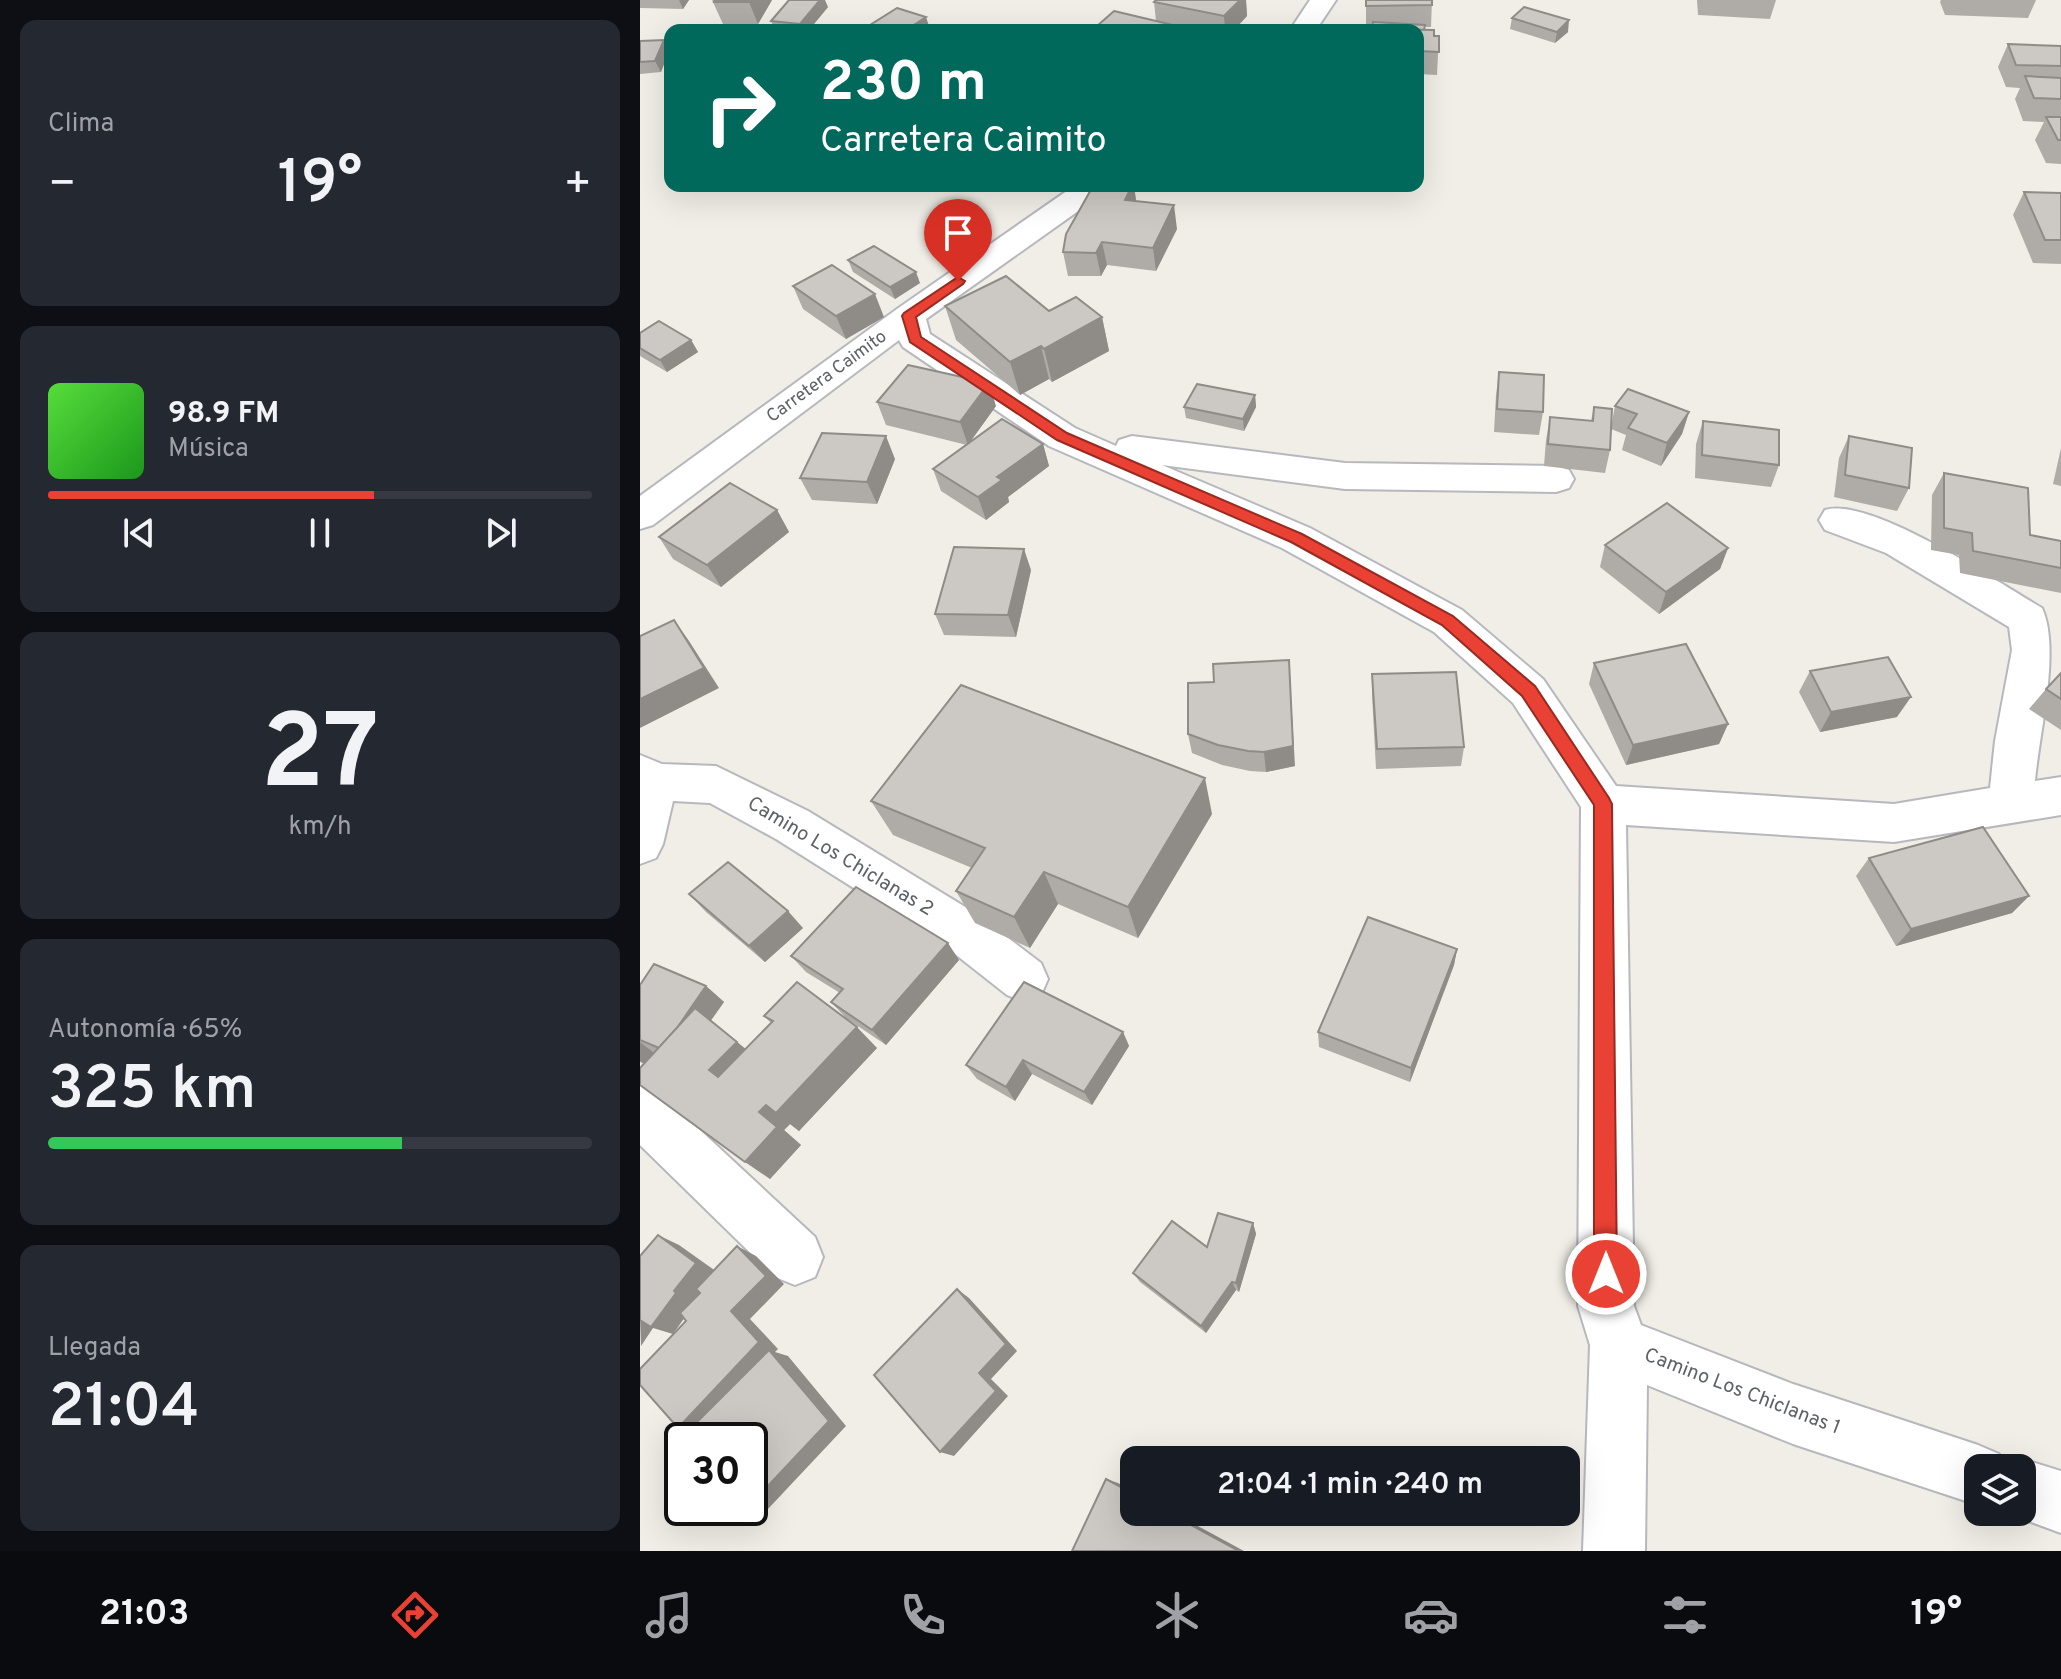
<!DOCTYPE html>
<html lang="es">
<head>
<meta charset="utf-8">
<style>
	:root { --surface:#171b24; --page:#242831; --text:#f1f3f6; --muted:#9ea1a6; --line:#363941; --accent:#e94133 }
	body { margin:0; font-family:Overpass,sans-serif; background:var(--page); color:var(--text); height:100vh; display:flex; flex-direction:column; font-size:30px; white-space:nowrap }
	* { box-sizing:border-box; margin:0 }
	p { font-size:26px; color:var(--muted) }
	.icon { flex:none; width:44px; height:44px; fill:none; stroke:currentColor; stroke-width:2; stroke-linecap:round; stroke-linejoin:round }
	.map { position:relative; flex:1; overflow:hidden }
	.drawer { display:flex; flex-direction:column; gap:20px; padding:20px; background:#0d0f14; width:640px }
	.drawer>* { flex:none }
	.top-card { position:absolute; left:24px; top:24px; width:760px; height:168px; border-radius:16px; box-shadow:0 8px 32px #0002; background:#00695c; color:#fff; overflow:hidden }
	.fabs { position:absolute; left:1324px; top:1454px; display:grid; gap:16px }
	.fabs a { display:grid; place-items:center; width:72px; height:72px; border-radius:16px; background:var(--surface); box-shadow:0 8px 32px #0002; font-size:40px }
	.speed { position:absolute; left:24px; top:1422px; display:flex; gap:16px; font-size:40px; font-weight:700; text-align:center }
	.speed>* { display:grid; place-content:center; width:104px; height:104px; border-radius:50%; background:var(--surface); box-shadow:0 8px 32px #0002; line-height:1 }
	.speed .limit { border:4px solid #111; border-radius:12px; background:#fff; color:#111 }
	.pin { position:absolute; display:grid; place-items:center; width:68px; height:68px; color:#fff; margin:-82px -34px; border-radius:50% 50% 50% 0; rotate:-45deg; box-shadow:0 0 8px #0007 }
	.pin .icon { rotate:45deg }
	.me { position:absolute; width:88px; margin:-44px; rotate:0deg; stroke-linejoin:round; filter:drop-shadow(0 0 6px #0008) }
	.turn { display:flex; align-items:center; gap:28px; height:168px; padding:0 24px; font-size:36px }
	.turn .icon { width:104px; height:104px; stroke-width:2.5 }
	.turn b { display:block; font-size:56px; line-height:68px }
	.big { font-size:60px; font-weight:600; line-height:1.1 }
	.drawer .card { flex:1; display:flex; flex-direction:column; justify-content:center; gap:12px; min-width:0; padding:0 28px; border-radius:16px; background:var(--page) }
	.drawer .dial { align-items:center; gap:0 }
	.dial b { font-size:104px; line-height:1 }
	.song { display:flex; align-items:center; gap:24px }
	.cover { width:96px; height:96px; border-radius:12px; background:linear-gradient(135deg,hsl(110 70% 55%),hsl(120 70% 35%)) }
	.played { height:8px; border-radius:4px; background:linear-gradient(90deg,var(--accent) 60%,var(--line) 60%) }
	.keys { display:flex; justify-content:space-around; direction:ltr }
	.heat { display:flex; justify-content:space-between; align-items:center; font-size:44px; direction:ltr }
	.charge { height:12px; border-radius:6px; background:linear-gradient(90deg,#34c759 65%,var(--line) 0) }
	.trip { position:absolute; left:480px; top:1446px; width:460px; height:80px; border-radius:16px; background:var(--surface); box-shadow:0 8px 32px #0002; font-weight:600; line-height:80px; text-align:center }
	.menu { display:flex; height:128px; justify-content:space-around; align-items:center; background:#090b0e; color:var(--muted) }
	.menu .icon { width:56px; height:56px }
	.menu .on { color:var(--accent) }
	.menu b { font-size:36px; color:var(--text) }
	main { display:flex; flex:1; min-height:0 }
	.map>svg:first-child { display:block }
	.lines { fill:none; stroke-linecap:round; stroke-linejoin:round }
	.minor-casing { stroke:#b6b8bd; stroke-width:4 }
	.minor { fill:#fff; fill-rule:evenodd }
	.wall { fill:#afaca8 }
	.shaded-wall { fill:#8f8c88 }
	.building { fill:#ccc8c3; stroke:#8f8c88; stroke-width:2 }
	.route { fill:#e94133; stroke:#972a21; stroke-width:2 }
	.labels { text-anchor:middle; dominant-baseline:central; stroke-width:8; stroke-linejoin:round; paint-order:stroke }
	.far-street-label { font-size:18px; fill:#5e6166; stroke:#fff }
	.street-label { font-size:20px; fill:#5e6166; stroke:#fff }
</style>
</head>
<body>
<main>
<section class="drawer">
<div class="card"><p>Clima</p>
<div class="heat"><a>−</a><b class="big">19°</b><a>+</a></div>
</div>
<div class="card">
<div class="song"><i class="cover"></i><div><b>98.9 FM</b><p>Música</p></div></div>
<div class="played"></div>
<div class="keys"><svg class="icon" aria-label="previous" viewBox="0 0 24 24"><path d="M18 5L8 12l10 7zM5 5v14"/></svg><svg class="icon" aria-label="pause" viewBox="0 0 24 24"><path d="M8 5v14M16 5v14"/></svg><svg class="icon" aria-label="next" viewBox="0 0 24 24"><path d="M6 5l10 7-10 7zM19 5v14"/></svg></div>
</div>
<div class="card dial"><b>27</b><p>km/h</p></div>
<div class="card"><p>Autonomía · 65%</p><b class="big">325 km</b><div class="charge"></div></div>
<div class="card"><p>Llegada</p><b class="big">21:04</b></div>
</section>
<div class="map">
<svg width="1421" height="1551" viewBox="0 0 1421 1551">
	<rect width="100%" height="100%" fill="#f0eee6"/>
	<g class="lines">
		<defs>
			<g id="minor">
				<path d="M670 0H696L676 30H650Z"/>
				<path d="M434 186H469L465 192 286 319 290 334 435 428 476 446 479 440 492 436 705 463 916 466 929 470 934 479 929 488 916 492 705 489 522 465 670 528 822 610 903 679 976 786 1254 804 1350 788 1355 741 1372 650 1369 627 1246 553 1185 530 1179 520 1185 510C1231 496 1359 583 1402 608 1421 649 1399 733 1395 781L1421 777V815L1254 842 986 825 994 1306 1001 1325 1153 1384 1338 1445 1359 1454 1364 1466 1382 1459 1421 1471V1533L1364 1512H1382V1468H1338V1505L1153 1444 1007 1385 1005 1551H943L950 1345 938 1306 941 807 873 703 794 632 642 548 409 446 263 347 259 340 13 525 0 529V496L257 309Z"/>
				<path d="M0 755 22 764 76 766 168 811 335 913 401 963 408 979 401 995 384 1002 367 995 301 943 136 839 70 803 33 801 23 844 16 858 0 864Z"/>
				<path d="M0 1083 18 1091 175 1237 183 1257 175 1277 155 1285 135 1277 0 1145Z"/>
			</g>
		</defs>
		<!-- minor casing -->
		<use href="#minor" class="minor-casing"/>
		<!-- minor -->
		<use href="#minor" class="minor"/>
	</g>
	<!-- wall -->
	<g class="wall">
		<path d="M0 0H49L43 9 0 8Z"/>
		<path d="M72 0H132L118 24H83Z"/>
		<path d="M516 0H606L607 16 594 30H545L533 27V30H457V26L516 21 514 2Z"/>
		<path d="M726 0H792L791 27H785L784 30 794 36H799L797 75 778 74V30L726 29Z"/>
		<path d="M1057 0H1136L1130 19 1058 15Z"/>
		<path d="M1301 0H1396L1388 18 1305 15 1300 2Z"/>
		<path d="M188 7 169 30H135L131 21Z"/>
		<path d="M872 18 928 32 915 43 870 29Z"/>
		<path d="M24 40 29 51 21 72 0 74V41Z"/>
		<path d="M1368 44 1421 46V164L1406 163 1395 140 1404 122 1383 121 1375 99 1380 88 1366 87 1358 67Z"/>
		<path d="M453 186H494L496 201 537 229 516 271 467 265 461 276H428L423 252Z"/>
		<path d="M1384 192 1421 193V264L1393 263 1373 215Z"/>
		<path d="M208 260 280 283 255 299 213 272Z"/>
		<path d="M153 286 244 317 206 339 163 309Z"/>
		<path d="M305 306 409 311 462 317 469 351 412 382 409 379 380 395 316 340Z"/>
		<path d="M0 333 51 340 58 352 27 372 0 356Z"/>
		<path d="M859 372 903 412 899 435 854 432 856 395Z"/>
		<path d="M615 395 616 407 604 431 546 418 544 407Z"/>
		<path d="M237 402 356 406 329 443 403 444 409 466 368 497 369 502 346 520 301 491 293 469 327 445 246 425Z"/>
		<path d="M975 406 1049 412 1042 434 1021 466 982 450 986 435 971 429 970 450 965 473 904 466 906 440 910 417 951 421 954 407 972 422Z"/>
		<path d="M1063 421 1139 465 1131 487 1055 478 1056 444Z"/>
		<path d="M1209 436 1269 488 1257 511 1194 497 1199 458Z"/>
		<path d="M1421 448V486L1413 484Z"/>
		<path d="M255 459 237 504 172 500 160 478Z"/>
		<path d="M1304 473 1390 535 1421 541V593L1320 573 1319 555 1291 550 1292 495Z"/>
		<path d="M137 510 149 532 81 587 33 559 19 537Z"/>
		<path d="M965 545 1088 548 1080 569 1019 614 960 567Z"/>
		<path d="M391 570 376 637 304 635 295 614Z"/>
		<path d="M954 663 1088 724 1079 744 986 765 949 684Z"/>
		<path d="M1170 671 1257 717 1180 732 1159 692Z"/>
		<path d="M1421 673V730L1389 709 1406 689Z"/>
		<path d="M732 674 824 747 821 766 736 769 732 695Z"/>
		<path d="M548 683 655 766 626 772 610 771 582 765 552 753 548 734Z"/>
		<path d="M231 801 572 814 498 938 418 904 390 948 335 923 316 891 332 868 253 835Z"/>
		<path d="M1229 858 1389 896 1372 913 1256 946 1216 876Z"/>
		<path d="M49 894 163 928 125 962 66 912Z"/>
		<path d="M817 949 814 965 770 1082 679 1047 678 1032Z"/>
		<path d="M151 956 319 960 246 1045 206 1018 191 1002 200 993 166 972Z"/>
		<path d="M0 985 66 986 84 1002 70 1021 106 1049 131 1023 124 1016 237 1048 159 1131 150 1124 144 1130 161 1145 130 1179 4 1064 0 1062Z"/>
		<path d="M483 1032 489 1046 452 1105 392 1074 375 1101 337 1079 326 1065Z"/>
		<path d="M613 1223 616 1234 599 1292 596 1290 566 1333 500 1282 493 1273 567 1247Z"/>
	</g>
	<!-- shaded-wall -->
	<g class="shaded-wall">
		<path d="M39 0H49L43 9Z"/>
		<path d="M110 0H132L118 24 109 2Z"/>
		<path d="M180 0H185L188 7 169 30H163L160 24Z"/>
		<path d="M600 0H606L607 16 594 30H585L584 16Z"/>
		<path d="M286 17 290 29 287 30H266Z"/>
		<path d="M929 20 928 32 915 43 917 32Z"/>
		<path d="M24 40 29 51 21 72 15 61Z"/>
		<path d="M492 186H494L497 207 485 200Z"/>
		<path d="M534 205 537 229 516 271 513 248Z"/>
		<path d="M462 242 467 265 461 276 456 253Z"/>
		<path d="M276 272 280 283 255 299 250 287Z"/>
		<path d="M235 294 244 317 206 339 196 316Z"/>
		<path d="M462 317 469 351 412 382 404 349Z"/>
		<path d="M51 340 58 352 27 372 20 360Z"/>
		<path d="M401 346 409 379 380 395 370 362Z"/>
		<path d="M349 383 356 406 328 445 320 422Z"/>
		<path d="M615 395 616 407 604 431 603 419Z"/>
		<path d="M1049 412 1042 434 1021 466 1027 443Z"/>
		<path d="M246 436 255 459 237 504 227 482Z"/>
		<path d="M403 444 409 466 368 497 369 502 346 520 338 497 357 477Z"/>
		<path d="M137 510 149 532 81 587 67 565Z"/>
		<path d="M1088 548 1080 569 1019 614 1026 592Z"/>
		<path d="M384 549 391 570 376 637 368 615Z"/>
		<path d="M34 620 49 641 79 688 0 728V699Z"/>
		<path d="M650 681 655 766 626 772 624 752Z"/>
		<path d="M1271 697 1257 717 1180 732 1191 712Z"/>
		<path d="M1088 724 1079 744 986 765 993 745Z"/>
		<path d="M565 778 572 814 498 938 488 907Z"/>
		<path d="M404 872 418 904 390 948 374 917Z"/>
		<path d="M1389 896 1372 913 1256 946 1271 929Z"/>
		<path d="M148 911 163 928 125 962 109 946Z"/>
		<path d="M308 943 319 960 246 1045 232 1030Z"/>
		<path d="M817 949 814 965 770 1082 771 1068Z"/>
		<path d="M66 986 84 1002 41 1063 22 1049Z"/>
		<path d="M217 1027 237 1048 159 1131 150 1124 144 1130 161 1145 130 1179 105 1162 119 1112Z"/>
		<path d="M483 1032 489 1046 452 1105 444 1092Z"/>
		<path d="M0 1042 13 1052 6 1065 0 1061Z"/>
		<path d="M97 1042 122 1063 96 1090 69 1070Z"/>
		<path d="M383 1060 392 1074 375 1101 366 1087Z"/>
		<path d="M613 1223 616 1234 599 1292 596 1283Z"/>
		<path d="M18 1235 39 1245 77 1272 33 1334 13 1328 1 1346 0 1318 34 1291Z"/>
		<path d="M97 1246 116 1256 144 1284 110 1319 138 1349 135 1352 148 1356 206 1426 127 1510 106 1509 110 1508V1505L60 1432 38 1428 91 1311Z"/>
		<path d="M592 1282 596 1290 566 1333 561 1326Z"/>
		<path d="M317 1289 329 1298 377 1351 351 1379 368 1396 314 1456 300 1452 339 1373Z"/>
		<path d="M466 1479 478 1483 494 1492V1494Z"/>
		<path d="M527 1512H532L604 1551H599Z"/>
	</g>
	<!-- building -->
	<g class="building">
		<path d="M75 0H110L109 2H74Z"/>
		<path d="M149 0H180L160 24 131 21Z"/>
		<path d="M516 0H600L584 16 514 2Z"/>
		<path d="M726 0H792V5L726 6Z"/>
		<path d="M884 7 929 20 917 32 872 18Z"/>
		<path d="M257 8 286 17 266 30H237L227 27Z"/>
		<path d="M474 11 533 25 527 30H473L457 26Z"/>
		<path d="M733 22 785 25 784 30 745 29V30H731Z"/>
		<path d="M351 26 363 30H344Z"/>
		<path d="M745 29 794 30V36H799V52L778 51V30H745Z"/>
		<path d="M24 40 15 61 0 62V41Z"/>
		<path d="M1368 44 1421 46V66L1376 65Z"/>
		<path d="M1385 76 1421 78V99L1394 98Z"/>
		<path d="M1406 117H1421V140H1418Z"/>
		<path d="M453 186H492L485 200 534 205 513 248 462 242 456 253 423 252 426 234Z"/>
		<path d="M1384 192 1421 193V240H1405Z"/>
		<path d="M234 246 276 272 250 287 208 260Z"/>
		<path d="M192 265 235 294 196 316 153 286Z"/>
		<path d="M366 276 409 311 436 297 462 317 404 349 401 346 370 362 305 306Z"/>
		<path d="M19 321 51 340 20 360 0 348V333Z"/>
		<path d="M268 365 349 383 320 422 237 402Z"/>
		<path d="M859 372 904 375 903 412 857 409Z"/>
		<path d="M557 384 615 395 603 419 544 407Z"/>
		<path d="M988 389 1049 412 1027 443 988 428 997 414 975 406Z"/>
		<path d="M954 407 972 409 970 450 908 444 910 417 953 421Z"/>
		<path d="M362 419 403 444 357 477 362 480 338 497 293 469Z"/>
		<path d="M1063 421 1139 430V465L1062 455Z"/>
		<path d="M182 433 246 436 227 482 160 478Z"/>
		<path d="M1209 436 1272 448 1269 488 1205 475Z"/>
		<path d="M1304 473 1388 488 1390 535 1421 541V568L1333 551 1332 533 1304 528Z"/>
		<path d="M90 483 137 510 67 565 19 537Z"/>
		<path d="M1027 503 1088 548 1026 592 965 545Z"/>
		<path d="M314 547 384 549 368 615 295 614Z"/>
		<path d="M34 620 64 668 0 699V636Z"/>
		<path d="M1046 644 1088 724 993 745 954 663Z"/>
		<path d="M1248 657 1271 697 1191 712 1170 671Z"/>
		<path d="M649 660 653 746 624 752 608 751 578 745 548 734V683L574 682 573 664Z"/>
		<path d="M816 672 824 747 737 749 732 674Z"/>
		<path d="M1421 673V699L1406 689Z"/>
		<path d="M321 685 565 778 488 907 404 872 374 917 316 891 345 848 231 801Z"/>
		<path d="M1343 827 1389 896 1271 929 1229 858Z"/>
		<path d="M88 862 148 911 109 946 49 894Z"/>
		<path d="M216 887 308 943 232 1030 191 1002 203 989 151 956Z"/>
		<path d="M728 917 817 949 771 1068 678 1032Z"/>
		<path d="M14 964 66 986 37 1028 19 1048 0 1040V985Z"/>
		<path d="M157 982 217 1027 136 1113 126 1105 119 1112 137 1127 105 1162 0 1085V1068L55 1008 97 1042 69 1070 78 1077 133 1021 124 1016Z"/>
		<path d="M384 982 483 1032 444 1092 383 1060 366 1087 326 1065Z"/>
		<path d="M578 1213 613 1223 596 1283 592 1282 561 1326 493 1273 532 1221 567 1247Z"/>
		<path d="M18 1235 56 1263 34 1291 36 1293 11 1327 0 1320V1256Z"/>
		<path d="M97 1246 126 1276 91 1311 119 1342 38 1428 0 1385V1369L46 1321 40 1313 60 1293 56 1289Z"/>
		<path d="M317 1289 366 1344 339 1373 356 1391 300 1452 234 1375Z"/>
		<path d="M129 1350 189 1421 110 1505V1440H51L46 1433Z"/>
		<path d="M466 1479 494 1494V1512H527L599 1551H432Z"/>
	</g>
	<!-- route -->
	<path class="route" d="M318 277 325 281 323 284 276 317 281 337 427 433 662 534 813 616 895 686 969 798 972 804 977 1274 974 1282 966 1286 957 1282 954 1274V805L882 696 802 625 651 542 417 440 270 342 262 316 264 313Z"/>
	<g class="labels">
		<!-- far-street labels -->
		<g class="far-street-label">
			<text transform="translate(187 377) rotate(-36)">Carretera Caimito</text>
		</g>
		<!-- street labels -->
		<g class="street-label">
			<text transform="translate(200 857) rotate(31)">Camino Los Chiclanas 2</text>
			<text transform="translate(1102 1392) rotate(21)">Camino Los Chiclanas 1</text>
		</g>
	</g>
</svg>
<div class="fabs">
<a><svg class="icon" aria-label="layers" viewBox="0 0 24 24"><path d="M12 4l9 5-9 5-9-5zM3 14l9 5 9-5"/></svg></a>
</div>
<div class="speed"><div class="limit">30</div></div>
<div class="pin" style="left:318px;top:281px;background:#d93025"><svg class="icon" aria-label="arrive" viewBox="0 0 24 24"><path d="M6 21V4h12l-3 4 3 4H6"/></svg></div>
<svg class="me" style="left:966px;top:1274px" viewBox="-20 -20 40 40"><circle r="17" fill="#e94133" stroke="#fff" stroke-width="3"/><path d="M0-11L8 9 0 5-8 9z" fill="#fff"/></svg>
<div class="trip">21:04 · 1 min · 240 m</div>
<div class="top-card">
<div class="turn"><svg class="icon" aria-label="right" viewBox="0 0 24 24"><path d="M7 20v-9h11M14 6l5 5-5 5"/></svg><div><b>230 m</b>Carretera Caimito</div></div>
</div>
</div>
</main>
<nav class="menu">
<b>21:03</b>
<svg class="icon on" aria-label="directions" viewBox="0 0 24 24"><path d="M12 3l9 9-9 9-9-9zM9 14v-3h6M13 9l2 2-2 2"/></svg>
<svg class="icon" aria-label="music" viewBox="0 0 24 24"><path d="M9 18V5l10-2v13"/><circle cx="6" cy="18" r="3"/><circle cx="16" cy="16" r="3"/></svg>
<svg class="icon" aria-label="phone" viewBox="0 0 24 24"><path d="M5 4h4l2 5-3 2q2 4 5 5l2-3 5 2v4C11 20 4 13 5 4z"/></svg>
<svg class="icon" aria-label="climate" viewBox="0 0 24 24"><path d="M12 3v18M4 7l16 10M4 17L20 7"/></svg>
<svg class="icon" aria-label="car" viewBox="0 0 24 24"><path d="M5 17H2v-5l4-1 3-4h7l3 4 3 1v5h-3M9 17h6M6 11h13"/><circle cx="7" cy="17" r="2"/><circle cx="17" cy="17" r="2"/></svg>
<svg class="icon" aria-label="filters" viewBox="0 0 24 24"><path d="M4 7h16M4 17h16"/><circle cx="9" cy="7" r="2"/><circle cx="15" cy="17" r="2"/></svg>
<b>19°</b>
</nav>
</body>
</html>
